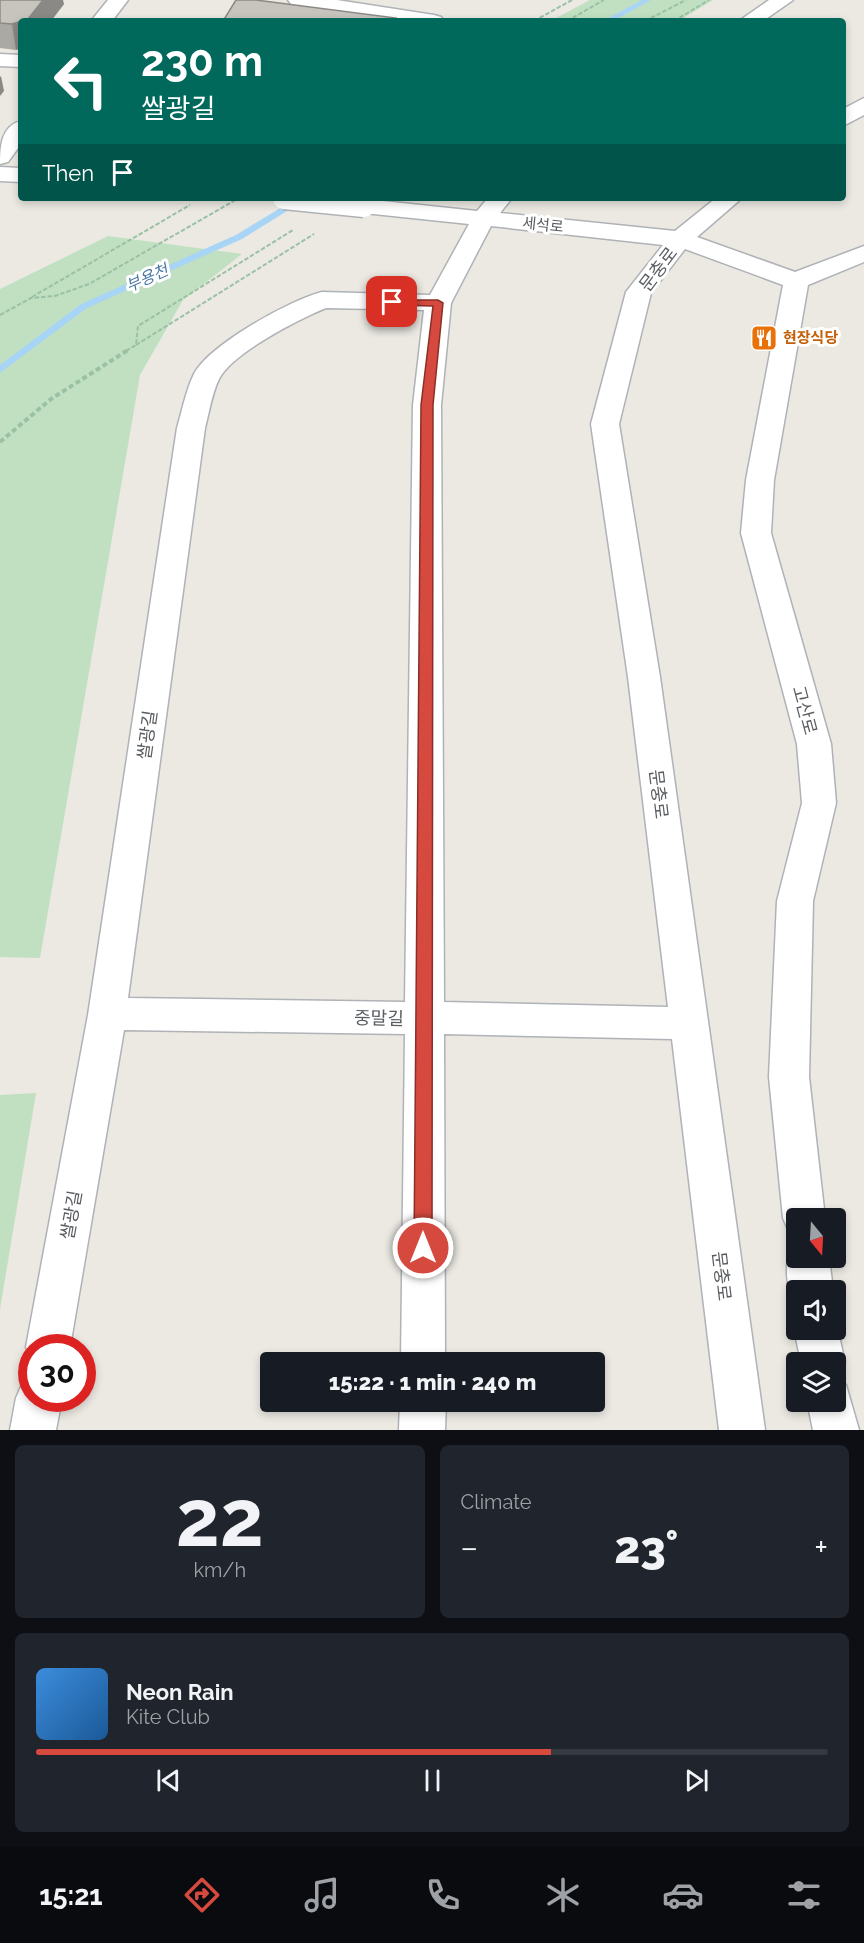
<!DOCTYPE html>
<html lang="en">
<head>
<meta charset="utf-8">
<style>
	:root { --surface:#171b24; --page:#20242c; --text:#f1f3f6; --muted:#9ea1a6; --line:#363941; --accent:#d5493e }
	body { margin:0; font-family:Raleway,"Noto Sans KR",sans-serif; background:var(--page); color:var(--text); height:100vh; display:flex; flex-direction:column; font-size:22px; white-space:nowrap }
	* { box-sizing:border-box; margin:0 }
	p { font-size:20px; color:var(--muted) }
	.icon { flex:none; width:33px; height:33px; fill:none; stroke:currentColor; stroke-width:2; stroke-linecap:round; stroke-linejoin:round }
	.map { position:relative; height:1430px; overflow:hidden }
	.sheet { display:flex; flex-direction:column; gap:15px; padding:15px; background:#0d0f14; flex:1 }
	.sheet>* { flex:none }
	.guide { position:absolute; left:18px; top:18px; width:828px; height:183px; border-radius:6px; box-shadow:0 3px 9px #0003; background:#00695c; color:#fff; overflow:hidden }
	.needle { width:39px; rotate:162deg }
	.tools { position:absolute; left:786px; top:1208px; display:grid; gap:12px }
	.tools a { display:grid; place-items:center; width:60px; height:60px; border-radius:6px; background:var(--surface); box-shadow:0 3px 9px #0003; font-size:30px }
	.speed { position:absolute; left:18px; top:1334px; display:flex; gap:12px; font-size:30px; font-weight:700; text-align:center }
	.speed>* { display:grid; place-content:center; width:78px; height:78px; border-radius:50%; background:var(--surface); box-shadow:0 3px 9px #0003; line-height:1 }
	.speed .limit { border:9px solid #d22; background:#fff; color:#111 }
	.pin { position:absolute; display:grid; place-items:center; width:51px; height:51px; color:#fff; margin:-26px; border-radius:12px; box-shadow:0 3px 9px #0006 }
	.me { position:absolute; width:66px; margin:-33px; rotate:0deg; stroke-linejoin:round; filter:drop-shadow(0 0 4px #0008) }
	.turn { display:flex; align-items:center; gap:21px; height:126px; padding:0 24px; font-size:27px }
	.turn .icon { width:78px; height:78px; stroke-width:2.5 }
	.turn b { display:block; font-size:42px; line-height:51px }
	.then { display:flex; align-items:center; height:57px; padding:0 24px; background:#0003; gap:12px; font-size:22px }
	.big { font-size:45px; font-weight:800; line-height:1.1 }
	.sheet .card { flex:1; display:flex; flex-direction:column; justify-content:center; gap:9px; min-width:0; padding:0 21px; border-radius:9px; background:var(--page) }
	.sheet .dial { align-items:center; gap:0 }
	.dial b { font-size:78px; line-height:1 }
	.song { display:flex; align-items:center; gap:18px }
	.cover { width:72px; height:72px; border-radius:9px; background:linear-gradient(135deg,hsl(210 70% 55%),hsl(210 70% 35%)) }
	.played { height:6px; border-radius:3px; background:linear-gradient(90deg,var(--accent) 65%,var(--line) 65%) }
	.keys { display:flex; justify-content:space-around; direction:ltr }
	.heat { display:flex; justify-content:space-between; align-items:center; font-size:33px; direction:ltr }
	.sheet .tiles { flex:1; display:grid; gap:15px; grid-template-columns:1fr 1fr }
	.card:last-child { grid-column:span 2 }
	.trip { position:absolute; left:260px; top:1352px; width:345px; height:60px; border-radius:6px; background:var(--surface); box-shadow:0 3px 9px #0003; font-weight:800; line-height:60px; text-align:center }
	.dock { display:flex; height:96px; justify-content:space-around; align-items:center; background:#090b0e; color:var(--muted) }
	.dock .icon { width:42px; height:42px }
	.dock .current { color:var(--accent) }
	.dock b { font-size:27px; color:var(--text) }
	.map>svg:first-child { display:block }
	.green { fill:#c1e0c1 }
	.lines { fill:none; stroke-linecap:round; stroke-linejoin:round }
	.stream { fill:#a8d4f5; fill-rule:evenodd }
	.minor-casing { stroke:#afb2b6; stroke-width:3 }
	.path-far1 { stroke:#9ac1a6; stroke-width:2; stroke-dasharray:4.5 2; stroke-linecap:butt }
	.path { stroke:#9ac1a6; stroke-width:4; stroke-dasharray:5 3; stroke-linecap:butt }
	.minor { fill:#fff; fill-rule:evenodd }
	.minor-bridge-casing { stroke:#afb2b6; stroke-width:25; stroke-linecap:butt }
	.minor-bridge { stroke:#fff; stroke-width:22 }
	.wall { fill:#aba9a3 }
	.shaded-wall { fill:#8b8985 }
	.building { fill:#c7c4be; stroke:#8b8985; stroke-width:1.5 }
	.route { fill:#d5493e; stroke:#8a2f28; stroke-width:1.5 }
	.labels { text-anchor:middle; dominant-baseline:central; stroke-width:6; stroke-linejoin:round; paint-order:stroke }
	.far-street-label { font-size:15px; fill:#5a5d61; stroke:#fff }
	.far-food-label { font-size:15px; font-weight:bold; fill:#c56008; stroke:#fff; text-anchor:start }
	.far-water-label { font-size:16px; font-style:italic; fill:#4976a5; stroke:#fff }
	.street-label { font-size:18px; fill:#5a5d61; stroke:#fff }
</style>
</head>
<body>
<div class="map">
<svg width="864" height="1430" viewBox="0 0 864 1430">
	<rect width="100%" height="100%" fill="#ebe9e2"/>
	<!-- green -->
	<g class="green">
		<path d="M590 0H713L678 21H577L556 18Z"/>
		<path d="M108 236 242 254 183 300 140 375 40 958 0 957V289Z"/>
		<path d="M36 1093 0 1309V1095Z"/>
	</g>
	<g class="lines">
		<!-- stream -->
		<g class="stream">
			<path d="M642 0H651L613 21H603Z"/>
			<path d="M297 198 300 199V203L242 239 87 308 0 373V365L81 304 236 235Z"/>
		</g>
		<defs>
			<g id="minor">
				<path d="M108 0H128L112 21H91Z"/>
				<path d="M288 0H337L434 15 441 17 444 21H395L298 6 291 4Z"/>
				<path d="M769 0H793L763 21H739Z"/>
				<path d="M0 54 21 55V67L0 66Z"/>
				<path d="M864 98V115L843 126V109Z"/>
				<path d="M21 121V144L8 162 0 164C0 147 1 126 21 121Z"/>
				<path d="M0 167 21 168V182L0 181Z"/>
				<path d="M488 198H512L500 213 675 231 716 198H742L697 237 795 272 864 246V262L808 285 774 480 771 533 831 744 836 803 813 901 809 1077 825 1218H796V1234L789 1232 783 1218 769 1077 777 901 802 803 797 744 741 533 746 480 783 285 685 249 651 293 619 424 660 677 765 1430H719L672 1039 444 1034 445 1362H401L405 1034 124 1030 70 1347H32V1360L26 1347 88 1015 177 428C182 411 186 390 194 374 209 345 290 300 322 292L430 295 469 224 364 213 356 211 352 206 356 201 364 199 477 211ZM491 226 663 245 626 292 591 424 628 677 668 1007 444 1002 441 405 451 303ZM326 308 424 310 413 405 405 1002 128 998 205 428C209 413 212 393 219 379 232 353 299 319 326 308Z"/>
				<path d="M796 1242V1257H829L833 1290H796V1305C785 1287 784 1262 793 1243Z"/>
				<path d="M796 1323V1329H836V1323L845 1362 839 1377 836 1379V1362H801L794 1329Z"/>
				<path d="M32 1379V1398H62L56 1430H10L16 1398 23 1382Z"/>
				<path d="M836 1381 846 1385 859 1430H813L807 1401H836Z"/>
				<path d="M400 1401H446L445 1430H399Z"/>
			</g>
		</defs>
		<!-- minor casing -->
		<use href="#minor" class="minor-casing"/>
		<!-- path-far1 -->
		<g class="path-far1">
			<path d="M534 21 572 0"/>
			<path d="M567 21 604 0"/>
			<path d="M645 21 686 0"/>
			<path d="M674 21 709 0"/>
			<path d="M32 297 190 205"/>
			<path d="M0 315 31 298 55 296 89 284 239 198"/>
			<path d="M136 345 314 234"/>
			<path d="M126 351 136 345 138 326 293 230"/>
		</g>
		<!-- path -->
		<path class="path" d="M0 442 51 399 128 350"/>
		<!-- minor -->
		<use href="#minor" class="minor"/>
		<defs>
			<path id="minor-bridge" d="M284 198 364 206"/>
		</defs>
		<!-- minor-bridge casing -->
		<use href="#minor-bridge" class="minor-bridge-casing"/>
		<!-- minor-bridge -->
		<use href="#minor-bridge" class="minor-bridge"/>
	</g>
	<!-- wall -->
	<path class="wall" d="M0 0 64 4 51 21H21V48L16 50 0 48Z"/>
	<!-- shaded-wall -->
	<g class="shaded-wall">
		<path d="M43 0H63L64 4 51 21H22Z"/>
		<path d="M21 21V48L16 50 12 24Z"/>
		<path d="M1 76 4 91 0 96V77Z"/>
	</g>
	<!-- building -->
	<g class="building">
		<path d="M0 0H43L28 19 12 24 0 23Z"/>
		<path d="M236 0H256L396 18 394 21H223Z"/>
	</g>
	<!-- route -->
	<path class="route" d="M388 300H438L443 303 433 405 432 1248 430 1253 423 1256 417 1253 414 1248 421 405 433 306 392 305 387 302Z"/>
	<!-- icons -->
	<defs>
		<symbol id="restaurant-square" viewBox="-11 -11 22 22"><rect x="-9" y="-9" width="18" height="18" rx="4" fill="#e8710a" stroke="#fff"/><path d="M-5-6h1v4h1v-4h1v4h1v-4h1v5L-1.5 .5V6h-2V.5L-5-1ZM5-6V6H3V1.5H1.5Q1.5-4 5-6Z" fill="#fff"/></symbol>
	</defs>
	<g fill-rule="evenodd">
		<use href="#restaurant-square" x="749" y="323" width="30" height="30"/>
	</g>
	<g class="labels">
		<!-- far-street labels -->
		<g class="far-street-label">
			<text transform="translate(543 225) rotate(6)">세석로</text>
		</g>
		<!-- far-food labels -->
		<g class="far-food-label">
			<text x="783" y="338">현장식당</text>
		</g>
		<!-- far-water labels -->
		<g class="far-water-label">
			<text transform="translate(147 278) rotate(-24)">부용천</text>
		</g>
		<!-- street labels -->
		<g class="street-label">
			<text transform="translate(658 269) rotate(-53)">문충로</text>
			<text transform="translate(805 710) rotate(75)">고산로</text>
			<text transform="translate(147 735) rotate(-82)">쌀광길</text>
			<text transform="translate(659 794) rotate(83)">문충로</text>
			<text transform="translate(379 1018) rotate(1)">중말길</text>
			<text transform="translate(71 1215) rotate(-80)">쌀광길</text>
			<text transform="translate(722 1276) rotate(83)">문충로</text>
		</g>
	</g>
</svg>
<div class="tools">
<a><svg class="needle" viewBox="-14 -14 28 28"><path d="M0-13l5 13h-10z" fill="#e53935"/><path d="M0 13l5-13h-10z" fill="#9ea1a6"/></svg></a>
<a><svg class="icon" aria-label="sound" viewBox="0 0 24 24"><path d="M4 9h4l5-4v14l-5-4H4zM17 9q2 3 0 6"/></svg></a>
<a><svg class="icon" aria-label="layers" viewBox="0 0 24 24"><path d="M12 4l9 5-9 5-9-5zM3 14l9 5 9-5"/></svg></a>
</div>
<div class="speed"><div class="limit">30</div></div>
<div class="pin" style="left:392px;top:302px;background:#d93025"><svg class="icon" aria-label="arrive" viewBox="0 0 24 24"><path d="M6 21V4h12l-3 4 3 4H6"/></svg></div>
<svg class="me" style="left:423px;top:1248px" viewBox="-20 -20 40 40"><circle r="17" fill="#d5493e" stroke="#fff" stroke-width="3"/><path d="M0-11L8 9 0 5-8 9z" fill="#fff"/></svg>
<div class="trip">15:22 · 1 min · 240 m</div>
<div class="guide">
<div class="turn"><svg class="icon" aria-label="left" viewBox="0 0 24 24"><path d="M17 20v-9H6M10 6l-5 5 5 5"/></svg><div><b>230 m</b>쌀광길</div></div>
<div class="then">Then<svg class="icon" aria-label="arrive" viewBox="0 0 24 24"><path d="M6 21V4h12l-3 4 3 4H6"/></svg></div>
</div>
</div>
<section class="sheet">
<div class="tiles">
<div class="card dial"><b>22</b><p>km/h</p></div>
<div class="card"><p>Climate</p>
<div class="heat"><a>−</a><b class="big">23°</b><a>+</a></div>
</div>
<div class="card">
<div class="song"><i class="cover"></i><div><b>Neon Rain</b><p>Kite Club</p></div></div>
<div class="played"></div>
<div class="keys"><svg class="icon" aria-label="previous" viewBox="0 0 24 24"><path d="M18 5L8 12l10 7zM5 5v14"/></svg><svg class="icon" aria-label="pause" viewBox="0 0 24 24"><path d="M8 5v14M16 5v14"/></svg><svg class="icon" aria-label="next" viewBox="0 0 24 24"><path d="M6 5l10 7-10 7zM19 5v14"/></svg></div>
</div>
</div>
</section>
<nav class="dock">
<b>15:21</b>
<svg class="icon current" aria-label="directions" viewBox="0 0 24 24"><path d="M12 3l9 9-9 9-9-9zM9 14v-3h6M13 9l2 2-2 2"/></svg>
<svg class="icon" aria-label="music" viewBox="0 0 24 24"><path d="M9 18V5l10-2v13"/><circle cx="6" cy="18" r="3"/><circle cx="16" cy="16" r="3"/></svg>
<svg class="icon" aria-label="phone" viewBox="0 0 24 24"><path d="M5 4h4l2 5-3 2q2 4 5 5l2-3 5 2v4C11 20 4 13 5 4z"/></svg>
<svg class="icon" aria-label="climate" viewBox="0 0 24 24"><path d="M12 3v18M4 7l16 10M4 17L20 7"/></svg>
<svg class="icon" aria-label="car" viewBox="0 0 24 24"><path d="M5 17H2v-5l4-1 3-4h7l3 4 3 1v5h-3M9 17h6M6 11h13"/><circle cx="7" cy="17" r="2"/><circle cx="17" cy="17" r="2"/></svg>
<svg class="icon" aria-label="filters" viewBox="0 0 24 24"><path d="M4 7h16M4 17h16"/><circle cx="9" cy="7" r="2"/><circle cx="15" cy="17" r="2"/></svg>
</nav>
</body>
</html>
